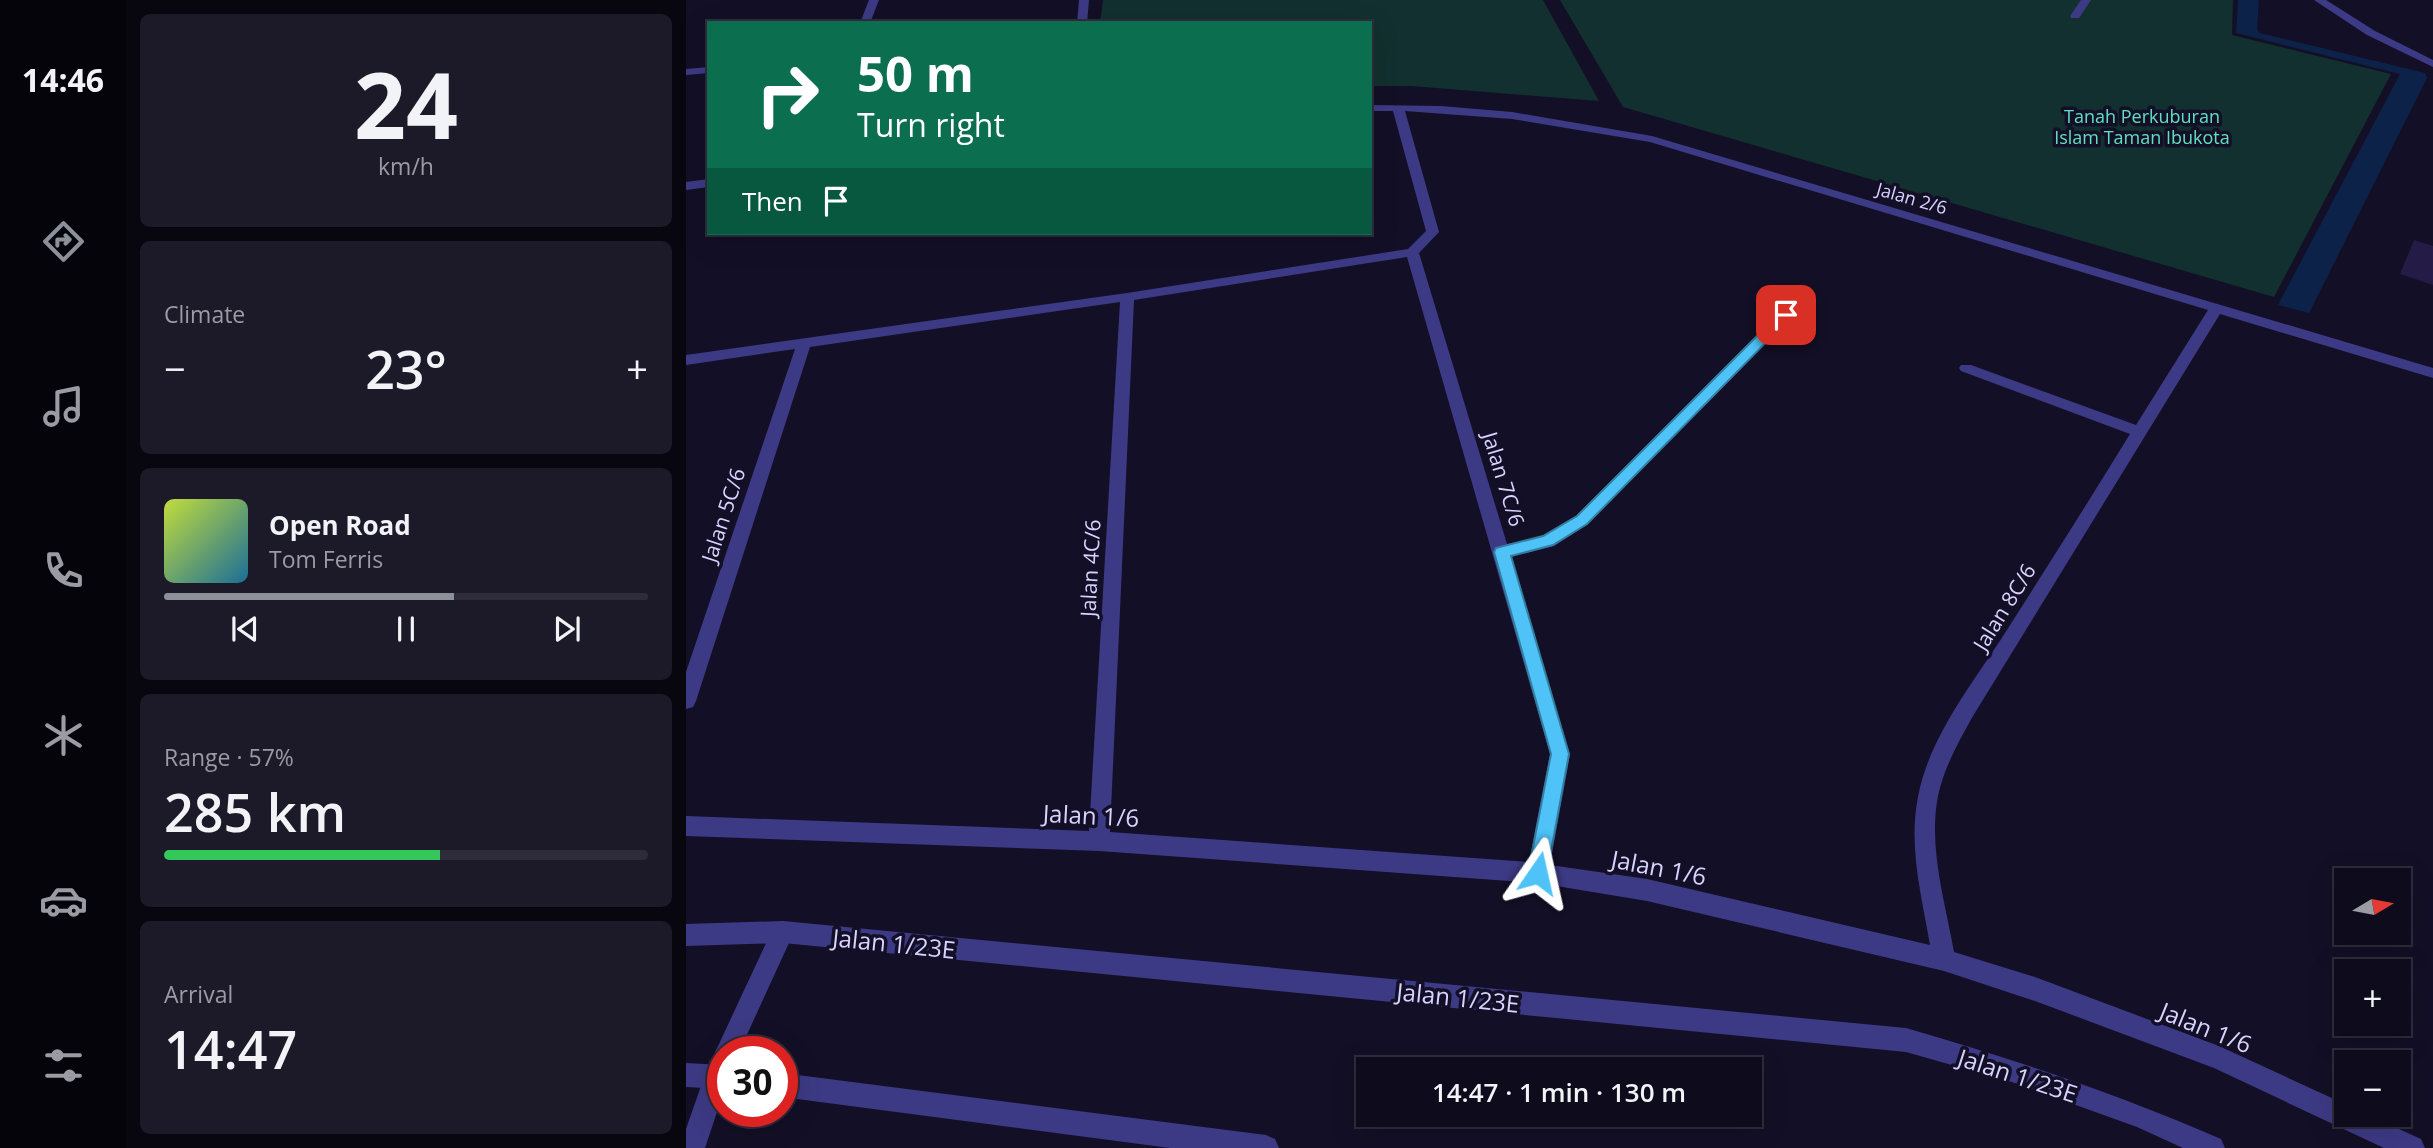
<!DOCTYPE html>
<html lang="en">
<head>
<meta charset="utf-8">
<style>
	:root { --surface:#0e0b1c; --page:#1c1929; --text:#f1f3f6; --muted:#9b9ba3; --line:#2e2b3b; --accent:#8c9099 }
	body { margin:0; font-family:"Open Sans",sans-serif; background:var(--page); color:var(--text); height:100vh; display:flex; flex-direction:column; font-size:26px; white-space:nowrap }
	* { box-sizing:border-box; margin:0 }
	p { font-size:23px; color:var(--muted) }
	.icon { flex:none; width:38px; height:38px; fill:none; stroke:currentColor; stroke-width:2; stroke-linecap:round; stroke-linejoin:round }
	.map { position:relative; flex:1; overflow:hidden }
	.sheet { display:flex; flex-direction:column; gap:14px; padding:14px; background:#08060f; width:560px }
	.sheet>* { flex:none }
	.banner { position:absolute; left:21px; top:21px; width:665px; height:214px; border-radius:0px; box-shadow:0 7px 28px #0002,0 0 0 2px var(--line); background:#0b6e4f; color:#fff; overflow:hidden }
	.needle { width:46px; rotate:80deg }
	.fabs { position:absolute; left:1648px; top:868px; display:grid; gap:14px }
	.fabs a { display:grid; place-items:center; width:77px; height:77px; border-radius:0px; background:var(--surface); box-shadow:0 7px 28px #0002,0 0 0 2px var(--line); font-size:35px }
	.speed { position:absolute; left:21px; top:1036px; display:flex; gap:14px; font-size:35px; font-weight:700; text-align:center }
	.speed>* { display:grid; place-content:center; width:91px; height:91px; border-radius:50%; background:var(--surface); box-shadow:0 7px 28px #0002,0 0 0 2px var(--line); line-height:1 }
	.speed .limit { border:10px solid #d22; background:#fff; color:#111 }
	.pin { position:absolute; display:grid; place-items:center; width:60px; height:60px; color:#fff; margin:-30px; border-radius:14px; box-shadow:0 4px 10px #0006 }
	.me { position:absolute; width:77px; margin:-38px; rotate:11deg; stroke-linejoin:round; filter:drop-shadow(0 0 5px #0008) }
	.turn { display:flex; align-items:center; gap:24px; height:147px; padding:0 35px; font-size:32px }
	.turn .icon { width:91px; height:91px; stroke-width:2.5 }
	.turn b { display:block; font-size:49px; line-height:60px }
	.then { display:flex; align-items:center; height:66px; padding:0 35px; background:#0003; gap:14px; font-size:26px }
	.big { font-size:52px; font-weight:600; line-height:1.1 }
	.sheet .card { flex:1; display:flex; flex-direction:column; justify-content:center; gap:10px; min-width:0; padding:0 24px; border-radius:10px; background:var(--page) }
	.sheet .dial { align-items:center; gap:0 }
	.dial b { font-size:91px; line-height:1 }
	.song { display:flex; align-items:center; gap:21px }
	.cover { width:84px; height:84px; border-radius:10px; background:linear-gradient(135deg,hsl(70 70% 55%),hsl(200 70% 35%)) }
	.played { height:7px; border-radius:4px; background:linear-gradient(90deg,var(--accent) 60%,var(--line) 60%) }
	.keys { display:flex; justify-content:space-around; direction:ltr }
	.heat { display:flex; justify-content:space-between; align-items:center; font-size:38px; direction:ltr }
	.charge { height:10px; border-radius:5px; background:linear-gradient(90deg,#34c759 57%,var(--line) 0) }
	.trip { position:absolute; left:670px; top:1057px; width:406px; height:70px; border-radius:0px; background:var(--surface); box-shadow:0 7px 28px #0002,0 0 0 2px var(--line); font-weight:600; line-height:70px; text-align:center }
	main { display:flex; flex:1; min-height:0 }
	.tab-bar { display:flex; flex-direction:column; width:126px; justify-content:space-around; align-items:center; background:#06040b; color:var(--muted) }
	.tab-bar .icon { width:49px; height:49px }
	.tab-bar .selected { color:var(--accent) }
	.tab-bar b { font-size:32px; color:var(--text) }
	.map>svg:first-child { display:block }
	.green { fill:#12302f }
	.water { fill:#0c2248 }
	.building { fill:#241b47 }
	.lines { fill:none; stroke-linecap:round; stroke-linejoin:round }
	.service { fill:#3d3a85; fill-rule:evenodd }
	.minor { fill:#3d3a85; fill-rule:evenodd }
	.tertiary { fill:#3d3a85; fill-rule:evenodd }
	.route { fill:#4fc3f7; stroke:#337fa1; stroke-width:2 }
	.labels { text-anchor:middle; dominant-baseline:central; stroke-width:7; stroke-linejoin:round; paint-order:stroke }
	.far-park-label { font-size:18px; fill:#5fe0c0; stroke:#130f26 }
	.far-street-label { font-size:18px; fill:#d9d4ff; stroke:#130f26 }
	.street-label { font-size:21px; fill:#d9d4ff; stroke:#130f26 }
	.near-street-label { font-size:24px; fill:#d9d4ff; stroke:#130f26 }
</style>
</head>
<body>
<main>
<nav class="tab-bar">
<b>14:46</b>
<svg class="icon selected" aria-label="directions" viewBox="0 0 24 24"><path d="M12 3l9 9-9 9-9-9zM9 14v-3h6M13 9l2 2-2 2"/></svg>
<svg class="icon" aria-label="music" viewBox="0 0 24 24"><path d="M9 18V5l10-2v13"/><circle cx="6" cy="18" r="3"/><circle cx="16" cy="16" r="3"/></svg>
<svg class="icon" aria-label="phone" viewBox="0 0 24 24"><path d="M5 4h4l2 5-3 2q2 4 5 5l2-3 5 2v4C11 20 4 13 5 4z"/></svg>
<svg class="icon" aria-label="climate" viewBox="0 0 24 24"><path d="M12 3v18M4 7l16 10M4 17L20 7"/></svg>
<svg class="icon" aria-label="car" viewBox="0 0 24 24"><path d="M5 17H2v-5l4-1 3-4h7l3 4 3 1v5h-3M9 17h6M6 11h13"/><circle cx="7" cy="17" r="2"/><circle cx="17" cy="17" r="2"/></svg>
<svg class="icon" aria-label="filters" viewBox="0 0 24 24"><path d="M4 7h16M4 17h16"/><circle cx="9" cy="7" r="2"/><circle cx="15" cy="17" r="2"/></svg>
</nav>
<section class="sheet">
<div class="card dial"><b>24</b><p>km/h</p></div>
<div class="card"><p>Climate</p>
<div class="heat"><a>−</a><b class="big">23°</b><a>+</a></div>
</div>
<div class="card">
<div class="song"><i class="cover"></i><div><b>Open Road</b><p>Tom Ferris</p></div></div>
<div class="played"></div>
<div class="keys"><svg class="icon" aria-label="previous" viewBox="0 0 24 24"><path d="M18 5L8 12l10 7zM5 5v14"/></svg><svg class="icon" aria-label="pause" viewBox="0 0 24 24"><path d="M8 5v14M16 5v14"/></svg><svg class="icon" aria-label="next" viewBox="0 0 24 24"><path d="M6 5l10 7-10 7zM19 5v14"/></svg></div>
</div>
<div class="card"><p>Range · 57%</p><b class="big">285 km</b><div class="charge"></div></div>
<div class="card"><p>Arrival</p><b class="big">14:47</b></div>
</section>
<div class="map">
<svg width="1747" height="1148" viewBox="0 0 1747 1148">
	<rect width="100%" height="100%" fill="#130f26"/>
	<!-- green -->
	<g class="green">
		<path d="M417 0H857L913 101 725 86H684V23H414Z"/>
		<path d="M874 0H1547L1546 35 1705 74 1588 297 937 107Z"/>
	</g>
	<!-- water -->
	<path class="water" d="M1552 0H1573L1571 30 1574 33 1739 73 1741 78 1623 313 1592 305 1714 74 1550 33Z"/>
	<!-- building -->
	<path class="building" d="M1728 240 1747 246V285L1714 274Z"/>
	<g class="lines">
		<!-- service -->
		<g class="service">
			<path d="M1395 0H1405L1393 18H1385L1384 16Z"/>
			<path d="M1628 0H1640L1689 31 1747 60V67L1681 35Z"/>
		</g>
		<!-- minor -->
		<g class="minor">
			<path d="M183 0H193L184 23H174Z"/>
			<path d="M393 0H403L401 23H391Z"/>
			<path d="M23 67V73L0 75V69Z"/>
			<path d="M684 105 755 106 826 112 966 136 1747 368V378L1534 314 1287 716C1273 741 1258 767 1252 796 1242 847 1259 901 1268 952L1349 977 1533 1046 1661 1105V1115H1682L1735 1139 1739 1148H1698L1528 1068 1349 1001 1258 971 961 901 852 883 413 851 0 836V816L403 831 434 302 124 347 10 701 7 707 0 709V672L109 349 0 365V355L441 293 722 249 740 231 707 111H684ZM719 111 826 119 964 142 1522 310 1450 425 1285 365H1275L1273 368 1275 371 1444 434C1403 501 1361 567 1319 633 1287 683 1243 737 1232 797 1222 847 1236 897 1244 945L961 879 864 865 884 754 824 557 868 546 902 524 1107 315 1105 312H1095L890 516 857 536 821 544 733 253 753 232ZM721 257 864 754 843 862 424 832 448 300Z"/>
			<path d="M23 179V187L0 190V182Z"/>
			<path d="M97 921 105 924 108 932 53 1052H37V1094L19 1148H0V1129L24 1060 31 1058 29 1052 33 1044 89 924Z"/>
		</g>
		<!-- tertiary -->
		<g class="tertiary">
			<path d="M97 921 1220 1028C1328 1059 1432 1094 1535 1139L1539 1148H1497L1451 1127 1329 1083 1220 1052 97 943 0 946V924Z"/>
			<path d="M0 1063 37 1065V1089L0 1087Z"/>
			<path d="M96 1073 580 1135 589 1139 593 1148H484L96 1097Z"/>
		</g>
	</g>
	<!-- route -->
	<path class="route" d="M1100 311 1106 315 1104 318 901 524 867 545 825 556 883 754 861 873 858 880 852 882 845 880 842 873 865 754 808 552 810 548 857 536 891 516 1095 312Z"/>
	<g class="labels">
		<!-- far-park labels -->
		<g class="far-park-label">
			<text x="1456" y="116">Tanah Perkuburan<tspan x="1456" dy="21">Islam Taman Ibukota</tspan></text>
		</g>
		<!-- far-street labels -->
		<g class="far-street-label">
			<text transform="translate(1226 198) rotate(16)">Jalan 2/6</text>
		</g>
		<!-- street labels -->
		<g class="street-label">
			<text transform="translate(818 479) rotate(73)">Jalan 7C/6</text>
			<text transform="translate(37 515) rotate(-72)">Jalan 5C/6</text>
			<text transform="translate(404 568) rotate(-87)">Jalan 4C/6</text>
			<text transform="translate(1318 607) rotate(-58)">Jalan 8C/6</text>
		</g>
		<!-- near-street labels -->
		<g class="near-street-label">
			<text transform="translate(405 815) rotate(3)">Jalan 1/6</text>
			<text transform="translate(973 867) rotate(11)">Jalan 1/6</text>
			<text transform="translate(208 943) rotate(6)">Jalan 1/23E</text>
			<text transform="translate(772 997) rotate(6)">Jalan 1/23E</text>
			<text transform="translate(1520 1027) rotate(22)">Jalan 1/6</text>
			<text transform="translate(1332 1075) rotate(18)">Jalan 1/23E</text>
		</g>
	</g>
</svg>
<div class="fabs">
<a><svg class="needle" viewBox="-14 -14 28 28"><path d="M0-13l5 13h-10z" fill="#e53935"/><path d="M0 13l5-13h-10z" fill="#9b9ba3"/></svg></a>
<a>+</a>
<a>−</a>
</div>
<div class="speed"><div class="limit">30</div></div>
<div class="pin" style="left:1100px;top:315px;background:#d93025"><svg class="icon" aria-label="arrive" viewBox="0 0 24 24"><path d="M6 21V4h12l-3 4 3 4H6"/></svg></div>
<svg class="me" style="left:852px;top:873px" viewBox="-20 -20 40 40"><path d="M0-17L14 15 0 8-14 15z" fill="#4fc3f7" stroke="#fff" stroke-width="4"/></svg>
<div class="trip">14:47 · 1 min · 130 m</div>
<div class="banner">
<div class="turn"><svg class="icon" aria-label="right" viewBox="0 0 24 24"><path d="M7 20v-9h11M14 6l5 5-5 5"/></svg><div><b>50 m</b>Turn right</div></div>
<div class="then">Then<svg class="icon" aria-label="arrive" viewBox="0 0 24 24"><path d="M6 21V4h12l-3 4 3 4H6"/></svg></div>
</div>
</div>
</main>
</body>
</html>
